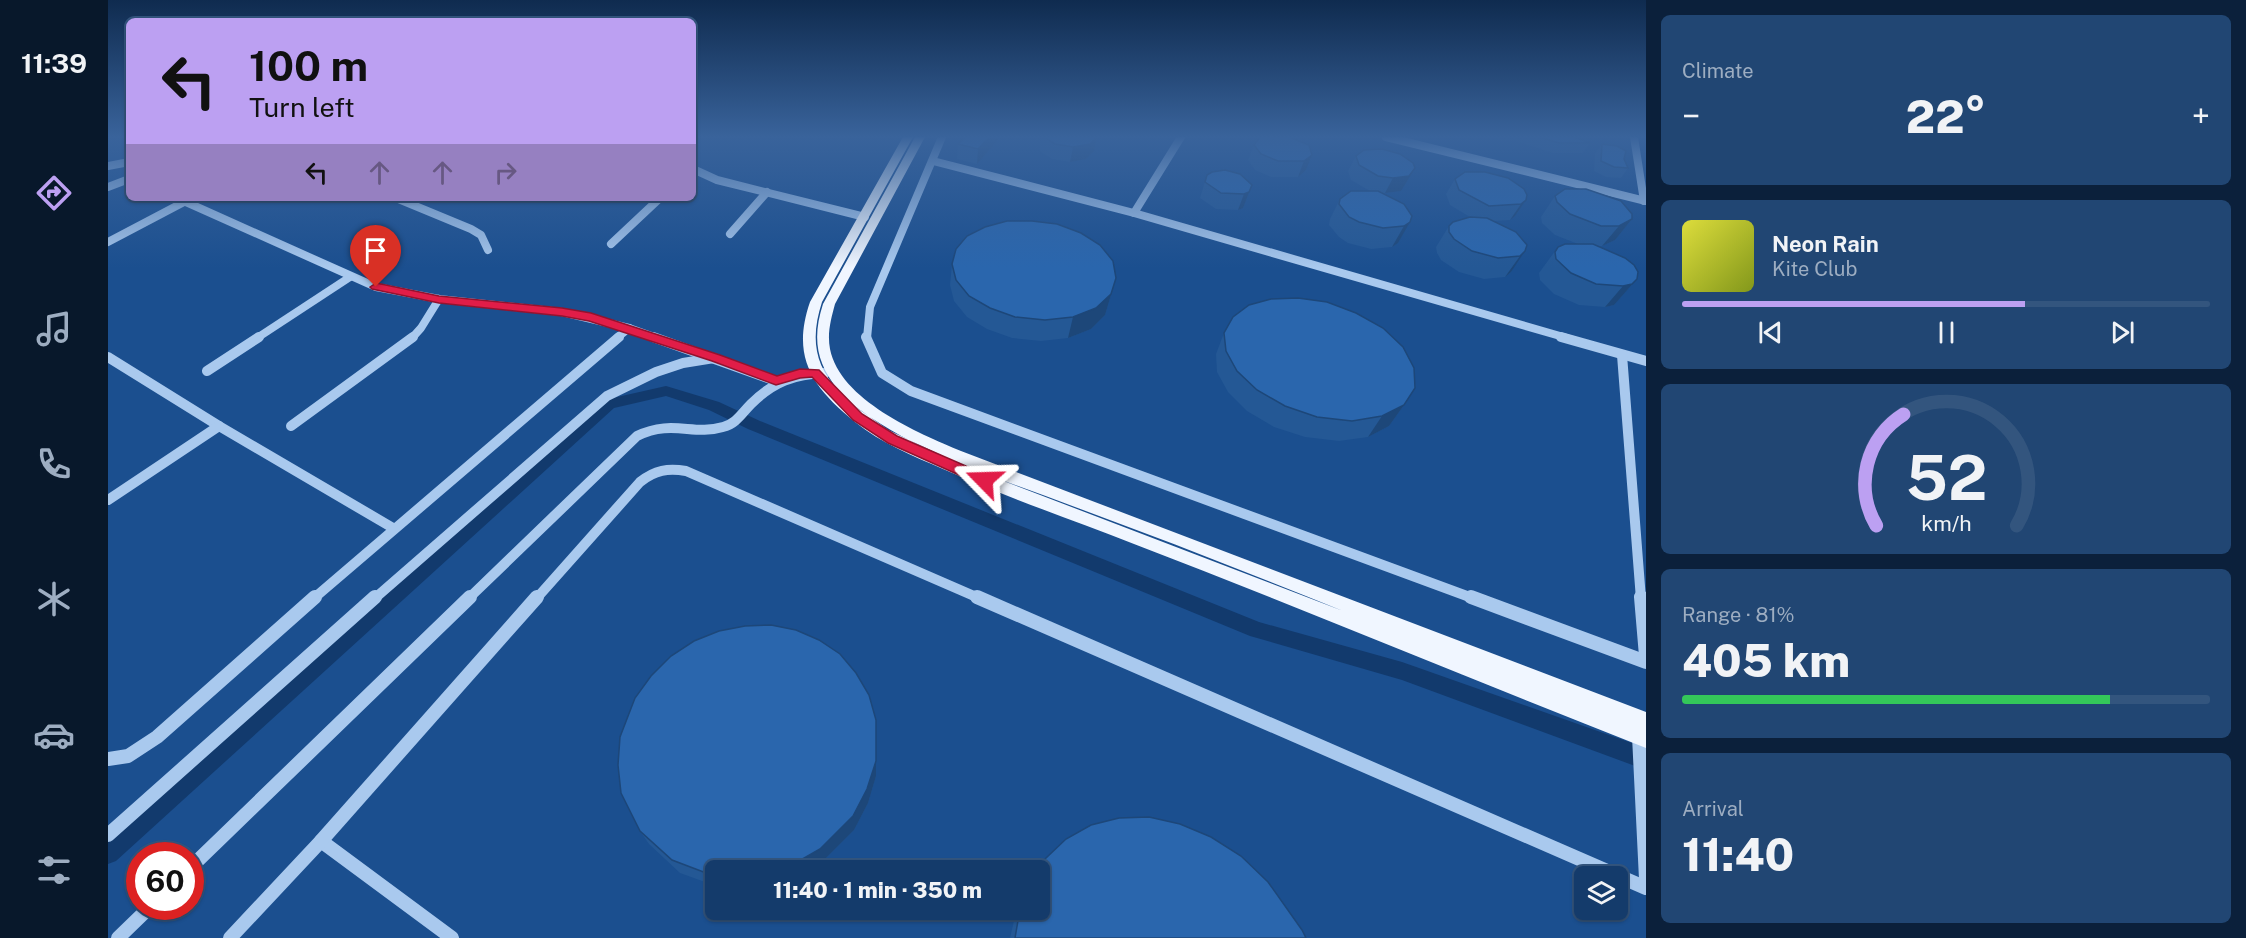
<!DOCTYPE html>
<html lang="en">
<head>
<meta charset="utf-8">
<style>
	:root { --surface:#143b6b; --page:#214673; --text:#f1f3f6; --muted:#9dadc1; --line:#33557e; --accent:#bca0f2 }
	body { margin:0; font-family:"Public Sans",sans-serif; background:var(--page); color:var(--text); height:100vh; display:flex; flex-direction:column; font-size:22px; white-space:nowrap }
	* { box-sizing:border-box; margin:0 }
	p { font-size:20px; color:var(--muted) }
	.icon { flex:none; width:33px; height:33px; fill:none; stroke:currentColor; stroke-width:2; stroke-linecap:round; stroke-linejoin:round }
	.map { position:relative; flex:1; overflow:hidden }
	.drawer { display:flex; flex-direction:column; gap:15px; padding:15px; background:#0b203b; width:600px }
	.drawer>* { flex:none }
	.hud { position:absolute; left:18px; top:18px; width:570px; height:183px; border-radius:9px; box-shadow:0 2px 4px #0004,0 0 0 2px var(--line); background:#bca0f2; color:#111; overflow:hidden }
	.buttons { position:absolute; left:1466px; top:866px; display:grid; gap:12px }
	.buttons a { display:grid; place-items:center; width:54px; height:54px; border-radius:9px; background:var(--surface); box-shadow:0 2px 4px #0004,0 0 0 2px var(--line); font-size:30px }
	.speed { position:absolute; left:18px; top:842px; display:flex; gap:12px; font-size:30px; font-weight:700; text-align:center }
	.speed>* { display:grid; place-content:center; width:78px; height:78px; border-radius:50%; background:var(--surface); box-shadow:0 2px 4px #0004,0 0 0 2px var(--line); line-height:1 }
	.speed .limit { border:9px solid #d22; background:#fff; color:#111 }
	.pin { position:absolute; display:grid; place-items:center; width:51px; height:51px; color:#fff; margin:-62px -26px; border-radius:50% 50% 50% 0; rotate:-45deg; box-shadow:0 0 6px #0007 }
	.pin .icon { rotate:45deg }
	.me { position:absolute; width:66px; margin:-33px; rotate:292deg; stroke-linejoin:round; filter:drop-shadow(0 0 4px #0008) }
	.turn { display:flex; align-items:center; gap:21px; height:126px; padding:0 24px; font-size:27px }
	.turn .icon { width:78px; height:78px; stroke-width:2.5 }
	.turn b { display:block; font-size:42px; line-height:51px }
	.lanes { display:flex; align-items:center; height:57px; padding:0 24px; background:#0003; justify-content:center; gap:30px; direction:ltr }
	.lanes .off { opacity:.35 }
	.big { font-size:45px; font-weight:800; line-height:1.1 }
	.drawer .widget { flex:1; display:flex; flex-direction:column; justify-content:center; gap:9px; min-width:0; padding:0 21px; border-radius:9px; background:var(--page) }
	.drawer .dial { align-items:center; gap:0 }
	.dial svg { height:156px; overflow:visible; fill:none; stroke:var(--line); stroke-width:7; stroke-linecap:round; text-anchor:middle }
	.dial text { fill:var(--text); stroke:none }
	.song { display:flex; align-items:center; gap:18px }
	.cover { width:72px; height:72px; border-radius:9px; background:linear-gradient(135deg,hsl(60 70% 55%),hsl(70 70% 35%)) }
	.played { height:6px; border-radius:3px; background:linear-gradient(90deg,var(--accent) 65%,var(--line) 65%) }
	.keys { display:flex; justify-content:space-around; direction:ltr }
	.heat { display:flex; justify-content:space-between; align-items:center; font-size:33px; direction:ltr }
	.charge { height:9px; border-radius:4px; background:linear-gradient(90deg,#34c759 81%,var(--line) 0) }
	.trip { position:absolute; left:597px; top:860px; width:345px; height:60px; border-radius:9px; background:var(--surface); box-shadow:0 2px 4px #0004,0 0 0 2px var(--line); font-weight:800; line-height:60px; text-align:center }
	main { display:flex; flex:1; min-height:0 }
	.menu { display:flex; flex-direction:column; width:108px; justify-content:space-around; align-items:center; background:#08182b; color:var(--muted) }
	.menu .icon { width:42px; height:42px }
	.menu .selected { color:var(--accent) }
	.menu b { font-size:27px; color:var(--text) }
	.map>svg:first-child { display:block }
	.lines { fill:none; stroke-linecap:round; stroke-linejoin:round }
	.canal { fill:#123a6d; fill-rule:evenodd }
	.minor-far2 { stroke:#a9c9ee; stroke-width:8 }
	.minor-far1 { stroke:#a9c9ee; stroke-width:10 }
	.minor { stroke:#a9c9ee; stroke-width:14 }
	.major { fill:#f0f6ff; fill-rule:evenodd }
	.wall { fill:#245895 }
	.shaded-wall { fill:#1d4779 }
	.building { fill:#2a66ad; stroke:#1d4779; stroke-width:1.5 }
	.route { fill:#e11d48; stroke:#92132f; stroke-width:1.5 }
</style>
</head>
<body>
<main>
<nav class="menu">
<b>11:39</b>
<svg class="icon selected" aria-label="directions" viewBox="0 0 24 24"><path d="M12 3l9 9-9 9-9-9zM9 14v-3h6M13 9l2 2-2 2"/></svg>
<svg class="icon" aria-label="music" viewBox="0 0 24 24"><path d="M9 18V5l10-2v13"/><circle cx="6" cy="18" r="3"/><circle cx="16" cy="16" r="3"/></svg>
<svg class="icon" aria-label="phone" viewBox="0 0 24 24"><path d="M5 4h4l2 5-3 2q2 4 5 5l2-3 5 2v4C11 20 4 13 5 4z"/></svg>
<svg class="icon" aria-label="climate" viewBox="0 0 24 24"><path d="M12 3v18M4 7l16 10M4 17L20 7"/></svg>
<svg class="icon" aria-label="car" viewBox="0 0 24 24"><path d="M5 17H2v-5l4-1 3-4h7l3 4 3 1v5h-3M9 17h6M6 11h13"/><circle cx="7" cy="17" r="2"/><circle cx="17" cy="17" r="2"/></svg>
<svg class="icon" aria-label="filters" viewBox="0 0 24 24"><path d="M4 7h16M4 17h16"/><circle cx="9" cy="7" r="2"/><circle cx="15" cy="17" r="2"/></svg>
</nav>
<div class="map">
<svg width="1538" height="938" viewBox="0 0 1538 938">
	<rect width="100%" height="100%" fill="#1b4f8f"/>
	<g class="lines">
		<!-- canal -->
		<path class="canal" d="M558 386 611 402 652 421 1151 622 1294 662 1538 748V770L1294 680 1142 636 640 429 601 410 558 396 506 408 8 861 0 864V838L496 400Z"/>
		<!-- minor-far2 -->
		<g class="minor-far2">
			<path d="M1073 137 1026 213 1459 338"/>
			<path d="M1278 137 1538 201"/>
			<path d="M1526 137 1536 201"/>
			<path d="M825 161 1026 213"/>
			<path d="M0 166 21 162"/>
			<path d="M585 169 609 180 757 217"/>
			<path d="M0 187 21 179"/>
			<path d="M69 198 268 287 331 299 454 312 521 328"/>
			<path d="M288 198 363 229 373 235 380 250"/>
			<path d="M622 234 659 192"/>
			<path d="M0 242 76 202"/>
			<path d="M503 244 552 198"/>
			<path d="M149 338 242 277"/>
			<path d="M304 338 313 328 331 299"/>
			<path d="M509 338 521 328 549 338"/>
			<path d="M759 338 762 307 834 137"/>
		</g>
		<!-- minor-far1 -->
		<g class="minor-far1">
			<path d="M545 337 668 381"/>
			<path d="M758 337 774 373 803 391 1367 599"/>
			<path d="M1453 337 1538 361"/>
			<path d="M1514 355 1533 599"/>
			<path d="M0 357 111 426 285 528"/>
			<path d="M99 371 151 337"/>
			<path d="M183 426 305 337"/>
			<path d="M0 500 111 426"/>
			<path d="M205 599 511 337"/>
			<path d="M266 599 499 396 548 372 575 363 606 358"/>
			<path d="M360 599 529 436C564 419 585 436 615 427 628 424 634 413 643 404 665 382 686 374 717 373"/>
			<path d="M428 599 532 482C547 470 560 468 578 471L873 599"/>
		</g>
		<!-- minor -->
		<g class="minor">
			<path d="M869 597 1538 888"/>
			<path d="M1363 597 1538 662"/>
			<path d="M1533 597 1538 656"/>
			<path d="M1531 736 1538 879"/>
			<path d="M0 759 20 756 49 737 207 597"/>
			<path d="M0 835 267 597"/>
			<path d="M213 841 344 938"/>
			<path d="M82 868 362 597"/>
			<path d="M10 938 43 906"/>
			<path d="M122 938 213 841 429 597"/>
		</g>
		<!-- major -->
		<path class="major" d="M795 137H805L714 302C703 336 705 364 731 391 708 363 704 338 715 304L807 137H817L727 304C723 319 719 333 722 349 732 400 810 433 853 451L1538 712V748C1367 681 1198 610 1026 544 962 519 898 497 835 469 805 456 773 443 747 422 704 387 683 357 702 302ZM744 404C809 454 891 478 967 507 1057 540 1146 575 1235 611L854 465 780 430Z"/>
	</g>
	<!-- wall -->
	<g class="wall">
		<path d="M932 137H989L986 151 978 159 962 162 944 159 932 151Z"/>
		<path d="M1369 137H1466L1482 143 1475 153H1445L1408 141V139L1407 141 1372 138Z"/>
		<path d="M889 141 869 164 849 159 850 144Z"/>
		<path d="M1494 144 1516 159 1520 168 1513 178 1498 177 1486 171 1487 154Z"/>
		<path d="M1146 145 1204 155 1198 170 1190 177H1163L1147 170 1140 160Z"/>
		<path d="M1248 156 1307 168 1298 183 1293 191 1277 193H1273L1304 216 1290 243 1284 247 1263 249 1240 243 1231 237 1221 225 1222 219 1232 199 1262 191 1243 180 1240 171Z"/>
		<path d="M1099 175 1144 185 1135 208 1130 210 1108 209 1092 198Z"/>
		<path d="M1347 179 1418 200 1407 216 1402 220 1386 221 1419 245 1403 272 1397 277 1376 279 1351 272 1333 260 1329 253 1328 247 1341 226 1362 217 1342 205 1338 194Z"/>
		<path d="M1447 196 1524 219 1507 240 1494 246H1491L1529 279 1506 305 1497 307 1471 305 1446 294 1432 280 1431 273 1450 247 1470 244 1447 235 1434 223 1433 217Z"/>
		<path d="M844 264 1008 278 997 315 983 329 960 338 933 341 904 338 879 329 859 317 846 301 842 285Z"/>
		<path d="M1116 333 1296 405 1281 426 1260 437 1231 441 1197 437 1166 427 1139 411 1120 392 1109 372 1108 354Z"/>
		<path d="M768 736V776L760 803 746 830 714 862 701 870H608V886L572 873 541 844 532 831Z"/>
		<path d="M910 909H932L1198 938H902L908 912Z"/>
	</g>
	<!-- shaded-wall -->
	<g class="shaded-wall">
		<path d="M881 137H890L889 141 869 164 870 149Z"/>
		<path d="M989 137 986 151 978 159 962 162 965 147Z"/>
		<path d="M1204 155 1198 170 1190 177 1196 161Z"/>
		<path d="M1307 168 1298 183 1293 191 1277 193 1285 178Z"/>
		<path d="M1144 185 1135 208 1130 210 1136 194Z"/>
		<path d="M1418 200 1407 216 1402 220 1413 204Z"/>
		<path d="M1524 219 1507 240 1494 246 1511 226Z"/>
		<path d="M1302 222 1290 243 1284 247 1296 226Z"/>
		<path d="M1417 251 1403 272 1397 277 1412 256Z"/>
		<path d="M1008 278 997 315 983 329 960 338 965 317Z"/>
		<path d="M1529 279 1506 305 1497 307 1515 286Z"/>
		<path d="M1296 405 1281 426 1260 437 1274 416Z"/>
		<path d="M768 720V776L760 803 746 830 714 862 701 870H670Z"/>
	</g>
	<!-- building -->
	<g class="building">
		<path d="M857 137H881L870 149 850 144Z"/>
		<path d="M936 137H989L982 144 965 147 947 144Z"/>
		<path d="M1152 137H1181L1201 145 1204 155 1196 161H1170L1153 154 1146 145Z"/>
		<path d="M1432 137H1466L1482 143H1451Z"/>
		<path d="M1494 144 1509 146 1518 151 1516 159 1520 168 1506 167 1493 161Z"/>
		<path d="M1274 149 1292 154 1305 163 1307 168 1301 176 1285 178 1270 176 1251 165 1248 156 1256 150Z"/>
		<path d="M1117 170 1132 174 1144 185 1141 192 1136 194 1113 193 1097 182 1099 175 1104 172Z"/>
		<path d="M1357 172H1377L1400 178 1416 189 1419 195 1418 200 1413 204 1381 206 1351 190 1347 179Z"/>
		<path d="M1457 189H1478L1513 201 1524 214V219L1511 226H1493L1462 214 1449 202 1447 196Z"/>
		<path d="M1243 191H1270L1296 204 1304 216 1302 222 1296 226 1275 228 1251 222 1241 217 1231 204 1232 199Z"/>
		<path d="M1362 217 1379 218 1408 232 1419 245 1417 251 1412 256 1390 258 1364 251 1346 239 1341 232V226L1345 222Z"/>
		<path d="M899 221H924L949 224 973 233 992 245 1005 261 1008 278 1003 294 988 308 965 317 937 320 907 317 882 308 861 296 848 280 844 264 848 249 859 236 877 227Z"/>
		<path d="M1457 244H1485L1517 258 1526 265 1530 272 1529 279 1524 284 1515 286 1488 284 1463 273 1448 259 1447 252 1450 247Z"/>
		<path d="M1190 298 1219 302 1248 313 1275 328 1295 347 1306 368 1307 388 1296 405 1274 416 1244 421 1209 417 1177 406 1149 390 1129 371 1118 351 1116 333 1125 317 1141 305 1163 299Z"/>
		<path d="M663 625 688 630 711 640 732 654 748 673 761 695 768 720V761L759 789 745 816 712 849 684 865 670 870H608V876H606L564 860 532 831 513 793 510 765 512 737 527 698 543 676 563 656 586 641 611 631 637 626Z"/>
		<path d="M1041 817 1072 824 1103 837 1133 856 1160 882 1194 930 1198 938H907L912 909H932L931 870 937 859 958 839 983 825 1011 818Z"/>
	</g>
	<!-- sky -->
	<linearGradient id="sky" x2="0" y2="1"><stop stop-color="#0f2b4f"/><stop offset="0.51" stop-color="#39639b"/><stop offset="1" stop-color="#39639b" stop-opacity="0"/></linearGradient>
	<rect width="1538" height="268" fill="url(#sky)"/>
	<!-- route -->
	<path class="route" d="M268 283 331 296 454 308 483 313 612 355 669 376 692 369 711 370 754 414 789 436 881 476 883 480 876 485 871 484 780 443 745 420 704 377 692 378 668 385 604 361 481 321 454 316 331 303 264 289 262 287Z"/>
</svg>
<div class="buttons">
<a><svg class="icon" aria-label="layers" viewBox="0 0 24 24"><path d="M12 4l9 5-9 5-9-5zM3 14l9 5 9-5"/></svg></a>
</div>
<div class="speed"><div class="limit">60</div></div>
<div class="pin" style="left:268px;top:287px;background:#d93025"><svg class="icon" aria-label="arrive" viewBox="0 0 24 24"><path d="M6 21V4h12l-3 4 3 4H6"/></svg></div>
<svg class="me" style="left:876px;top:480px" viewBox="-20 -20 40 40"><path d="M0-17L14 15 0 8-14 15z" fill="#e11d48" stroke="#fff" stroke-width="4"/></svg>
<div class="trip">11:40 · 1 min · 350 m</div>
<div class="hud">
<div class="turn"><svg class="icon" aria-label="left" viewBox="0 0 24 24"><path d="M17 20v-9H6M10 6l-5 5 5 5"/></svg><div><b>100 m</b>Turn left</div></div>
<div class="lanes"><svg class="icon" aria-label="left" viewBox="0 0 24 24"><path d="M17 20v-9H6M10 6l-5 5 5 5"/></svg><svg class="icon off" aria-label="ahead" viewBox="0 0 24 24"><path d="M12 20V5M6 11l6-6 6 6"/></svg><svg class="icon off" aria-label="ahead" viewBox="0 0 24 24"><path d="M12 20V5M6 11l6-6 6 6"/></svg><svg class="icon off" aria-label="right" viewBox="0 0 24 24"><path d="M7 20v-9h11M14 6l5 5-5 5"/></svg></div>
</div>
</div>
<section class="drawer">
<div class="widget"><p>Climate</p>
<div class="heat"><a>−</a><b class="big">22°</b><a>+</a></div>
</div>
<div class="widget">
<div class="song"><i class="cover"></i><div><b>Neon Rain</b><p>Kite Club</p></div></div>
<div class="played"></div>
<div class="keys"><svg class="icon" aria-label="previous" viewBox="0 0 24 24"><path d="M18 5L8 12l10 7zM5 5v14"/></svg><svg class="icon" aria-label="pause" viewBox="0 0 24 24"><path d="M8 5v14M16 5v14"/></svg><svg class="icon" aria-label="next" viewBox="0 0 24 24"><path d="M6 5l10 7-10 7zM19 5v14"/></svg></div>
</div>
<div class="widget dial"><svg viewBox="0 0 100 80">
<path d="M14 69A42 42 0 1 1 86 69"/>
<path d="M14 69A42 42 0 0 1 28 12" stroke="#bca0f2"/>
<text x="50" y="56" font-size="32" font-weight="700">52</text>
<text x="50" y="72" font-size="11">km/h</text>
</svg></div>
<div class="widget"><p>Range · 81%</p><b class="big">405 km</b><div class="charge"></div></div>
<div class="widget"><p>Arrival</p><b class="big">11:40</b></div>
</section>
</main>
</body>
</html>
